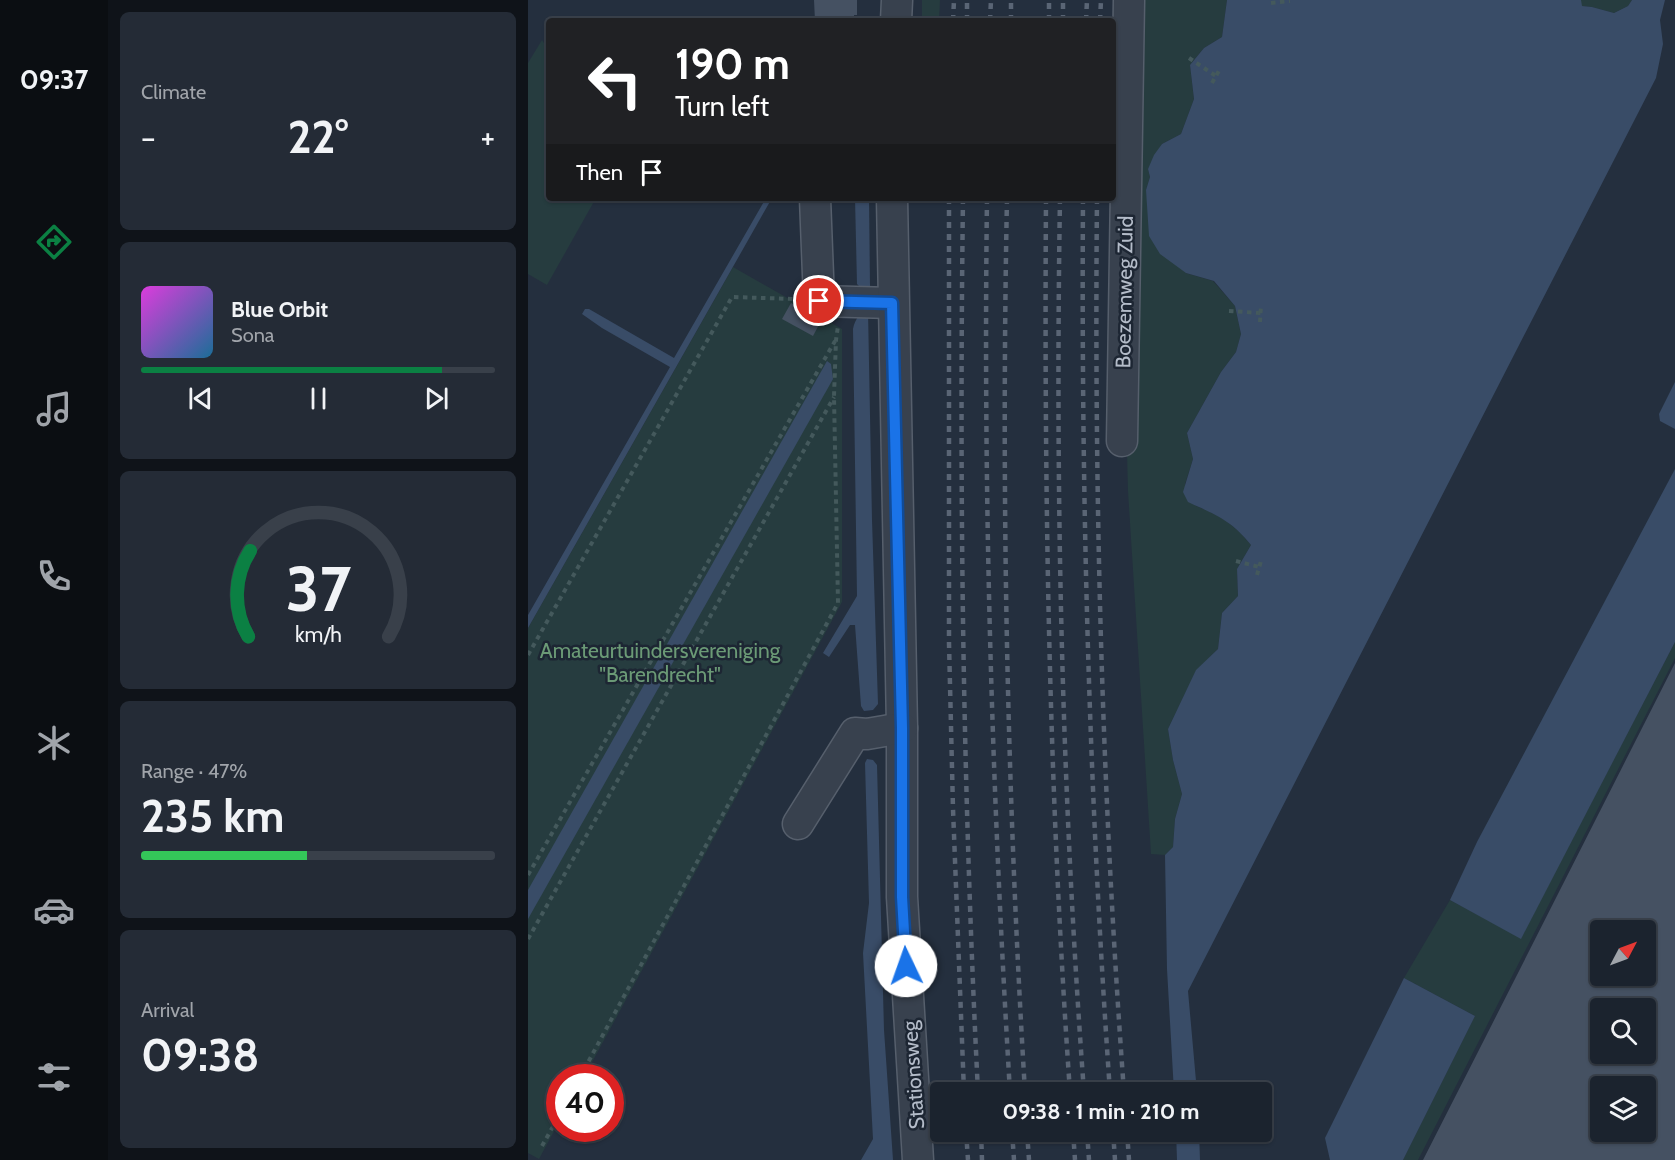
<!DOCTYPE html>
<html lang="en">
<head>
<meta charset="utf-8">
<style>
	:root { --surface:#1b232e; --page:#242b36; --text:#f1f3f6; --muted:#a0a4aa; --line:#39404a; --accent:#0b8043 }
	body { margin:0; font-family:Cabin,sans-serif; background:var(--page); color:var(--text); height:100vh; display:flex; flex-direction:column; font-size:22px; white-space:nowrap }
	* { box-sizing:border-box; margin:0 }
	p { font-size:20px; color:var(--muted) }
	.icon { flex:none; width:33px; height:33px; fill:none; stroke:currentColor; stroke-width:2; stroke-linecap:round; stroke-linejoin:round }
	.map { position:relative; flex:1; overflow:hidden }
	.panel { display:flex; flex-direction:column; gap:12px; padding:12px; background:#0f1319; width:420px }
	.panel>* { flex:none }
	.top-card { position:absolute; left:18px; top:18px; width:570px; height:183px; border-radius:6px; box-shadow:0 2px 4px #0004,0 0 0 2px var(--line); background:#202124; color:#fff; overflow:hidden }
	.needle { width:39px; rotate:49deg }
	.tools { position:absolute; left:1062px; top:920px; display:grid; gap:12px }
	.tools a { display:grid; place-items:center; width:66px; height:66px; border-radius:6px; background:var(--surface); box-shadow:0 2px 4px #0004,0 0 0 2px var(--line); font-size:30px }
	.speed { position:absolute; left:18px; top:1064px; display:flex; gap:12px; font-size:30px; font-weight:700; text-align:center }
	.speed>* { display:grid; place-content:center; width:78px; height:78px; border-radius:50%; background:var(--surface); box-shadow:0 2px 4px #0004,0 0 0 2px var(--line); line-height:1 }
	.speed .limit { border:9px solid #d22; background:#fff; color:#111 }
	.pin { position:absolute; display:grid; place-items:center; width:51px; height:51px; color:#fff; margin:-26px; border:3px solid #fff; border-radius:50%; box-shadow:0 2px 6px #0007 }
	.me { position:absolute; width:66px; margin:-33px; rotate:357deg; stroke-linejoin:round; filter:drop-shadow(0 0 4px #0008) }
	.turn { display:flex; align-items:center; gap:21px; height:126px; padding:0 30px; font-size:27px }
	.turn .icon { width:78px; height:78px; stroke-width:2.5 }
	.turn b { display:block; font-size:42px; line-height:51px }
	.then { display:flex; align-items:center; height:57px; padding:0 30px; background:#0003; gap:12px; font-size:22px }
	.big { font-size:45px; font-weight:800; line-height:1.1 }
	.panel .widget { flex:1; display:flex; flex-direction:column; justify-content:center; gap:9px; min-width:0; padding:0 21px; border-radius:9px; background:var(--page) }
	.panel .dial { align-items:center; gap:0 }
	.dial svg { height:156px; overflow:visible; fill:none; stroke:var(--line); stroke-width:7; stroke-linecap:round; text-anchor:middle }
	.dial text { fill:var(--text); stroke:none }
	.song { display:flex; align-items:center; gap:18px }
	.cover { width:72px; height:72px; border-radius:9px; background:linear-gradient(135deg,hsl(300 70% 55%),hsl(200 70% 35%)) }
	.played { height:6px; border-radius:3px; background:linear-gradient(90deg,var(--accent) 85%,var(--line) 85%) }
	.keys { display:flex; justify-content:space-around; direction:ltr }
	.heat { display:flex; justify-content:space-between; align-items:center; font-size:33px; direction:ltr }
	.charge { height:9px; border-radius:4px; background:linear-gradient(90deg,#34c759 47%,var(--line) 0) }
	.trip { position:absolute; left:402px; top:1082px; width:342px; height:60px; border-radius:6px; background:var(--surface); box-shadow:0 2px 4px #0004,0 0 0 2px var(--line); font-weight:800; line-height:60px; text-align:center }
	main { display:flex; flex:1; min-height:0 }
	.tab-bar { display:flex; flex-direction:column; width:108px; justify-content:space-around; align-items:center; background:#0b0e12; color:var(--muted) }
	.tab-bar .icon { width:42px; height:42px }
	.tab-bar .active { color:var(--accent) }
	.tab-bar b { font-size:27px; color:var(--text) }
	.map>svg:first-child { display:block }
	.green { fill:#263c3f }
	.water { fill:#394c67 }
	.building { fill:#455162; fill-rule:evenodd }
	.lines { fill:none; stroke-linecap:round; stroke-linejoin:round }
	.minor-casing { stroke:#565f6c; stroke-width:33 }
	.path { stroke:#44595c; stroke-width:4; stroke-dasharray:4.5 4.5; stroke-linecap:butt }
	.minor { stroke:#38414e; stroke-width:30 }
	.rail { stroke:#5a6575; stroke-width:4.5; stroke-dasharray:6 6; stroke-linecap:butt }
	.route-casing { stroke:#114b97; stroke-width:15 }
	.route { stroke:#1a73e8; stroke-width:10 }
	.labels { text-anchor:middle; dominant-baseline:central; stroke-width:5; stroke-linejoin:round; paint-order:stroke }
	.street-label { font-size:21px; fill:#b4bcc9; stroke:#1d2633 }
	.park-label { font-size:21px; fill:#6b9a76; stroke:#1d2633 }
</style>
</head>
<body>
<main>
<nav class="tab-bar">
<b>09:37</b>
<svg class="icon active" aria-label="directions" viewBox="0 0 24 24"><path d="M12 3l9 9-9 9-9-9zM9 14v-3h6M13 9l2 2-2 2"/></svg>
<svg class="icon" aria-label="music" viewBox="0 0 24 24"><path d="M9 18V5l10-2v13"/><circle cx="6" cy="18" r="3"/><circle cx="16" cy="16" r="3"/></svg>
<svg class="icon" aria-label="phone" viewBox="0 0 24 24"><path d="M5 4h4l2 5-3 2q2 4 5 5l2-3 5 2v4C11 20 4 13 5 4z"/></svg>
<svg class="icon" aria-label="climate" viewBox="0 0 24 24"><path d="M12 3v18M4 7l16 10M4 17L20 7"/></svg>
<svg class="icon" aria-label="car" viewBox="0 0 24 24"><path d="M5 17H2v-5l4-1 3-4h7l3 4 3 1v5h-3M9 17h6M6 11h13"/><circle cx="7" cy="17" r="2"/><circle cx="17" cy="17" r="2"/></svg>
<svg class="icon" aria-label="filters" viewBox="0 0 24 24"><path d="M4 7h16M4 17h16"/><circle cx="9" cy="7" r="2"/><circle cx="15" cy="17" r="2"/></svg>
</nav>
<section class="panel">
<div class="widget"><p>Climate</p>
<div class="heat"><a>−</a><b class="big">22°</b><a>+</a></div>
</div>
<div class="widget">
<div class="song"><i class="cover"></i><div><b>Blue Orbit</b><p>Sona</p></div></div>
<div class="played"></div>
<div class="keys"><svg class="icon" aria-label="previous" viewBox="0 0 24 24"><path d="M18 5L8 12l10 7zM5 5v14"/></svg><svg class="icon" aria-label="pause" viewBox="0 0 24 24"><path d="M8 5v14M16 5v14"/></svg><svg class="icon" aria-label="next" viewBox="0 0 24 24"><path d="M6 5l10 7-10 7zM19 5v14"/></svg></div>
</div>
<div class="widget dial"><svg viewBox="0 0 100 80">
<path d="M14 69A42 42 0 1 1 86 69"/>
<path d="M14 69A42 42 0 0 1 15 25" stroke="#0b8043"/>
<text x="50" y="56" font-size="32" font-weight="700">37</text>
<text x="50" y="72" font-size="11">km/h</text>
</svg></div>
<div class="widget"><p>Range · 47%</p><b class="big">235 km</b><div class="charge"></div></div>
<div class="widget"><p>Arrival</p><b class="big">09:38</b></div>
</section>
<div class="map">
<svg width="1147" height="1160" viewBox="0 0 1147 1160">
	<rect width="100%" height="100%" fill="#242f3e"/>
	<!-- green -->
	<g class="green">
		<path d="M394 0H412L411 21H394Z"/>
		<path d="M604 0H699L694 37 676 48 662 65 666 99 653 134 634 144 620 169 622 177 618 190 658 273 685 281 707 306 713 334 708 352 693 372 659 433 665 459 657 484 668 506C692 515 707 525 723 545L709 569 710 596 694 613 690 649 668 671 640 729 645 760 654 794 647 819 645 847 637 855 623 854 600 491 592 177Z"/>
		<path d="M1053 0H1104L1100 6 1086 13 1064 7 1053 6Z"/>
		<path d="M14 40 21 51V198H68L19 285 0 274V63Z"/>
		<path d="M205 267 314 329V602L56 1077H32L31 1122 11 1159 0 1153V628Z"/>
		<path d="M1147 642V658L890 1160H875L947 1016 876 978 922 900 993 938Z"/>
	</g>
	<!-- water -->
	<g class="water">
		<path d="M699 0H1053L1054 6 1064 7 1086 13 1100 6 1104 0H1137L1132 20 1135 44 1128 78 660 991 669 1092H646L639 969 637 855 645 847 647 819 654 794 645 760 640 729 668 670 690 649 694 613 710 596 709 569 723 545C703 520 688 515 660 502L655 492 665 459 659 433 693 372 708 352 713 334 707 306 686 281 658 273 632 254 621 236 618 190 622 177 620 169 626 155 634 144 653 134 666 99 662 65 676 48 694 37Z"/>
		<path d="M238 198H244L0 628V615L142 367 74 328 54 314 57 309H61L146 358Z"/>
		<path d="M327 198H341L342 286 334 289 329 284Z"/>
		<path d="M340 310 344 520 350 704 345 710 336 711 333 706 327 625H322L301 657 295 653 329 596 325 329C327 319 331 314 340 310Z"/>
		<path d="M299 361 303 364 305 379 0 919V890Z"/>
		<path d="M1147 382V429L1132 421 1131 414Z"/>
		<path d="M1147 469V642L993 939 922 900 949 842Z"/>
		<path d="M339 759 345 760 349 765 356 1030 365 1160H333L345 1139 335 953 341 903 337 763Z"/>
		<path d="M876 978 947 1016 875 1160H802L797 1138Z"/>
		<path d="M648 1131H671L672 1160H649Z"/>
	</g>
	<!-- building -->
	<g class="building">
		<path d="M286 0H329V15H326V21H287Z"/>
		<path d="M263 303 294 319 285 336 254 319Z"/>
		<path d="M1147 663V1160H895L953 1046ZM1072 930H1118V975H1072ZM1072 1008H1118V1053H1072ZM1072 1086H1118V1131H1072Z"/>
	</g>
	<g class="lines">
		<defs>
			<g id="minor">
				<path d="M368 21 369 0"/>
				<path d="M287 198 291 301 364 303"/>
				<path d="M364 198 374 728V897L390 1160"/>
				<path d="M594 441 601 0"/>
				<path d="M270 824 327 733 339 734 374 728"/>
			</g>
		</defs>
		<!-- minor casing -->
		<use href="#minor" class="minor-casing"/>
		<!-- path -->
		<g class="path">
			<path d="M743 3 762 1"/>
			<path d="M661 58 688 76"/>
			<path d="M684 83 692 69"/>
			<path d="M701 311 733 313"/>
			<path d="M732 322 733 305"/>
			<path d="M708 561 731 567"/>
			<path d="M729 575 733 561"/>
			<path d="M0 655 204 297 266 299"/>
			<path d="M0 875 307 341"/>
			<path d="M0 939 306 397"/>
			<path d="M52 1077 310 603 306 396 308 340 310 326"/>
			<path d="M14 1146 32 1114"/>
		</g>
		<!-- minor -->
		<use href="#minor" class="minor"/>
		<!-- rail -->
		<g class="rail">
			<path d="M425 21 426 0"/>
			<path d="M439 21V0"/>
			<path d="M462 21 463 0"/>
			<path d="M483 21V0"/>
			<path d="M521 21V0"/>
			<path d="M535 21V0"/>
			<path d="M558 21 559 0"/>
			<path d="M572 21 573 0"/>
			<path d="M421 198V643L425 809 436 1092"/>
			<path d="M435 198C431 496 435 794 450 1092"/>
			<path d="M459 198C455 496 464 794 482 1092"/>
			<path d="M479 198C473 496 479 794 497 1092"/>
			<path d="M518 198C516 496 521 794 542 1092"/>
			<path d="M532 198C527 496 534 795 556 1092"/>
			<path d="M555 198C553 496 561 794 582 1092"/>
			<path d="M569 198C566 496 574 794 596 1092"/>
			<path d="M438 1131 440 1160"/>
			<path d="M453 1131 454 1160"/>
			<path d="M484 1131 486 1160"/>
			<path d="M499 1131 501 1160"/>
			<path d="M545 1131 547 1160"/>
			<path d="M559 1131 561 1160"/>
			<path d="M585 1131 587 1160"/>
			<path d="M599 1131 601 1160"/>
		</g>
	</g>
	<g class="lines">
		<defs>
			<path id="route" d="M291 301 364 303 374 728V897L378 966"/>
		</defs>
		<!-- route casing -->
		<use href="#route" class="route-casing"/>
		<!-- route -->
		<use href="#route" class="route"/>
	</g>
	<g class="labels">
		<!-- street labels -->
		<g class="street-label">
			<text transform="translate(596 292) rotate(-89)">Boezemweg Zuid</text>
			<text transform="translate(385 1075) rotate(-94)">Stationsweg</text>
		</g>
		<!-- park labels -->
		<g class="park-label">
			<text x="132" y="650">Amateurtuindersvereniging<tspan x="132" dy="24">"Barendrecht"</tspan></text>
		</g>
	</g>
</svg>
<div class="tools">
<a><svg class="needle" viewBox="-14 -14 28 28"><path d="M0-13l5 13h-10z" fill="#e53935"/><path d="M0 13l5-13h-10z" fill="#a0a4aa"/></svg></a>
<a><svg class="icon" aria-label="search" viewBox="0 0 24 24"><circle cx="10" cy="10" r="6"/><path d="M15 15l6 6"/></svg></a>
<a><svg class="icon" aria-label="layers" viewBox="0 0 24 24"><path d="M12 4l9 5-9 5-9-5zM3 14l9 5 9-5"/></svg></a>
</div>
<div class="speed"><div class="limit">40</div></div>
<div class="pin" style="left:291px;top:301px;background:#d93025"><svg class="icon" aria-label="arrive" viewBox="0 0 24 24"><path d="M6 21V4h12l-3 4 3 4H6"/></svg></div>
<svg class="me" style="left:378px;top:966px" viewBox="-20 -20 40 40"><circle r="19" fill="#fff"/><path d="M0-13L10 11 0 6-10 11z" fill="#1a73e8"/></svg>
<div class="trip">09:38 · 1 min · 210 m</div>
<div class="top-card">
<div class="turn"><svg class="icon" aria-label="left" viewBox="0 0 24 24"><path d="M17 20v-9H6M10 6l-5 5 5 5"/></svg><div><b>190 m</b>Turn left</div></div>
<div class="then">Then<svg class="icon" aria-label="arrive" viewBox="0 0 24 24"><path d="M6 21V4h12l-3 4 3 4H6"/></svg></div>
</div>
</div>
</main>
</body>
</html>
